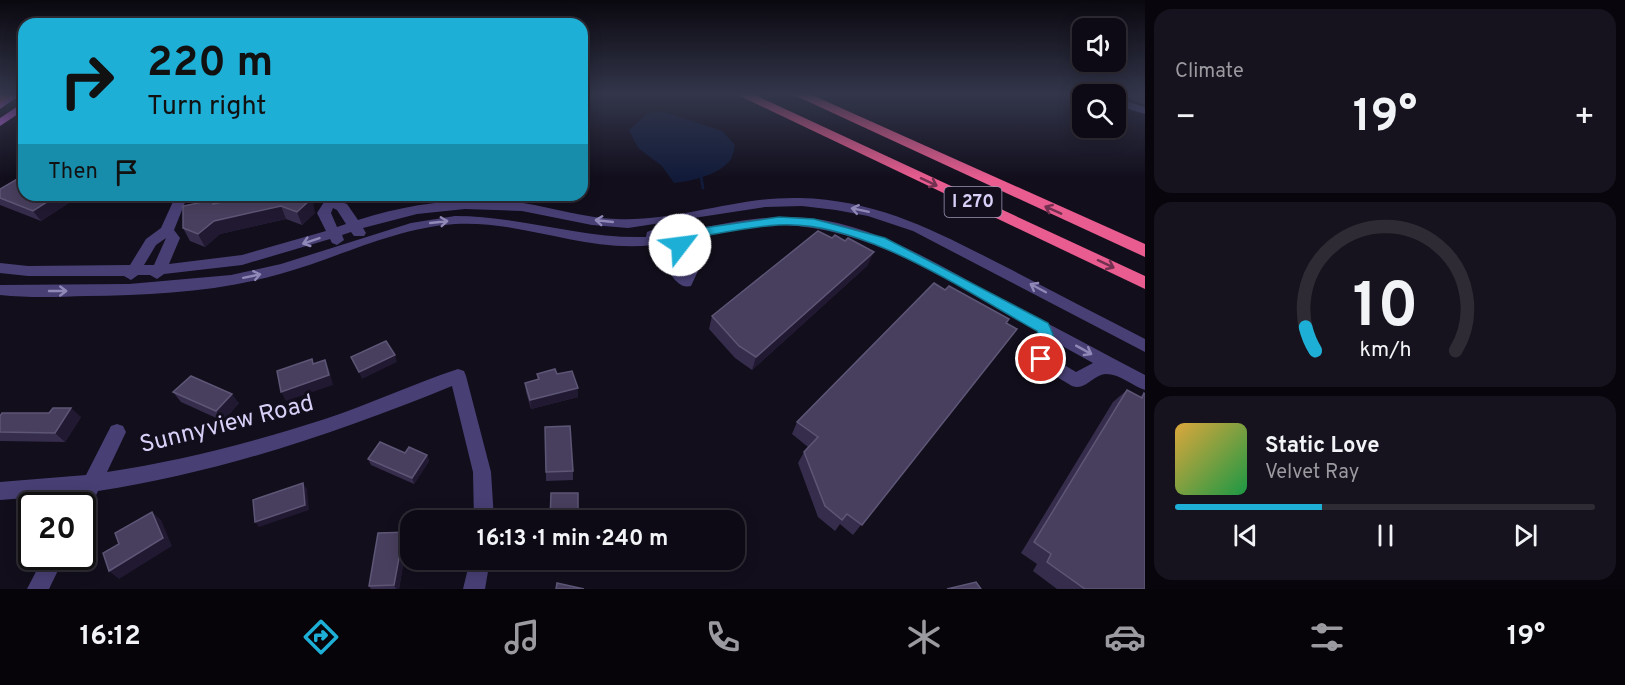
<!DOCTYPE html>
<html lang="en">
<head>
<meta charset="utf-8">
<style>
	:root { --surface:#0e0a15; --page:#17131e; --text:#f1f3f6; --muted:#9b9aa0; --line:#2e2b34; --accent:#1eafd6 }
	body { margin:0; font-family:Overpass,sans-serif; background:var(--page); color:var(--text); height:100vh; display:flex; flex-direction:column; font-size:22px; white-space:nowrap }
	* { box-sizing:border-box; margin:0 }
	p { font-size:20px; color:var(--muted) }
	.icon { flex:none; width:33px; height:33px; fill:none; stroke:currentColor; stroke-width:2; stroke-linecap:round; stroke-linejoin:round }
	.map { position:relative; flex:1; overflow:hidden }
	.side { display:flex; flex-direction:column; gap:9px; padding:9px; background:#08060c; width:480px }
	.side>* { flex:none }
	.hud { position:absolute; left:18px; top:18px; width:570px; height:183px; border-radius:18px; box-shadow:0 3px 15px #0003,0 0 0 2px var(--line); background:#1eafd6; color:#111; overflow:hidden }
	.controls { position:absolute; left:1072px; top:18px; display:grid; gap:12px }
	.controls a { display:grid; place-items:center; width:54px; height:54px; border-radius:12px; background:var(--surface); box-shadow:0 3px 15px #0003,0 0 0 2px var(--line); font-size:30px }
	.speed { position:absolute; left:18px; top:492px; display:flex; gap:12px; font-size:30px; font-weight:700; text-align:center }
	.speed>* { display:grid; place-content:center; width:78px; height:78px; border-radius:50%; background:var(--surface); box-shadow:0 3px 15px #0003,0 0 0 2px var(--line); line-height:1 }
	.speed .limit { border:3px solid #111; border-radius:9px; background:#fff; color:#111 }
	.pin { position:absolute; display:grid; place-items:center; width:51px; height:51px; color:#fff; margin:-26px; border:3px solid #fff; border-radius:50%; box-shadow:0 2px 6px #0007 }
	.me { position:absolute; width:66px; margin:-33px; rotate:60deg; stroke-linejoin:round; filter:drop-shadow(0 0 4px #0008) }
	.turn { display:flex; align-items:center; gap:21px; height:126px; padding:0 30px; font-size:27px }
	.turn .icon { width:78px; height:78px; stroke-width:2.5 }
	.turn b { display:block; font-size:42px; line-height:51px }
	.then { display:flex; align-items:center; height:57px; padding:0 30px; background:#0003; gap:12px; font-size:22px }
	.big { font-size:45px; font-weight:700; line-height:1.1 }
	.side .tile { flex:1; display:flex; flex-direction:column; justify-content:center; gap:9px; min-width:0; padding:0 21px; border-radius:18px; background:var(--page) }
	.side .dial { align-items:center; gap:0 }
	.dial svg { height:156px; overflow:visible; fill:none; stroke:var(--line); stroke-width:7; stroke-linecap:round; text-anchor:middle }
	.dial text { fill:var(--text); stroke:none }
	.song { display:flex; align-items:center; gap:18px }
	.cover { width:72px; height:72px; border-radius:9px; background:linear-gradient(135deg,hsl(40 70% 55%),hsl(140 70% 35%)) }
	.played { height:6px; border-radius:3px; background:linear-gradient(90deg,var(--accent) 35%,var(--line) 35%) }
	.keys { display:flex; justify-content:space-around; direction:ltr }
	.heat { display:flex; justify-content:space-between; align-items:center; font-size:33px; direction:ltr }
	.trip { position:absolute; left:400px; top:510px; width:345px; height:60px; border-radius:18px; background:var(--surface); box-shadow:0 3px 15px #0003,0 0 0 2px var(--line); font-weight:700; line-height:60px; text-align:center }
	.tab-bar { display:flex; height:96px; justify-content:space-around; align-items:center; background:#060408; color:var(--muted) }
	.tab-bar .icon { width:42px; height:42px }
	.tab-bar .selected { color:var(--accent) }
	.tab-bar b { font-size:27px; color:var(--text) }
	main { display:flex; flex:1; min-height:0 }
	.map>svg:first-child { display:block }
	.water { fill:#111b39 }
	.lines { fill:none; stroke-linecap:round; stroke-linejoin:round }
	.stream { stroke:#111b39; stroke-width:3 }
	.minor { fill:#484075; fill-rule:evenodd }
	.major { fill:#c766e9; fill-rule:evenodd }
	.highway { fill:#e85c8f; fill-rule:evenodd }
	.wall { fill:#362d4c }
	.shaded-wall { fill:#201931 }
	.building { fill:#483f5e; stroke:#5e5676; stroke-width:1.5 }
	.oneway { stroke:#723150 }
	.oneway2 { stroke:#9088b6 }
	.route { fill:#1eafd6; stroke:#14728b; stroke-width:1.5 }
	.labels { text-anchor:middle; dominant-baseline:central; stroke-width:6; stroke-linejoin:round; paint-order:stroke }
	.shield { fill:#120e1c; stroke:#9d96b6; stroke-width:1.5 }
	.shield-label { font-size:18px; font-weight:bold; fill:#d9d0f8 }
	.near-street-label { font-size:24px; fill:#d9d0f8; stroke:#120e1c }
</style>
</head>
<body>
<main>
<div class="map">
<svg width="1145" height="589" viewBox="0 0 1145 589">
	<rect width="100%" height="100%" fill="#120e1c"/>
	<!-- water -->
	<path class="water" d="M662 111 722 131 735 145C734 149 733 155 731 159 720 175 692 181 674 183L662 166 638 148 629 130 648 113Z"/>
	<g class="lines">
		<!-- stream -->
		<path class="stream" d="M701 177 703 188"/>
		<!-- minor -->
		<g class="minor">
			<path d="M1116 98 1145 107V114L1116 105Z"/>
			<path d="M176 195H188L174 230 180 238 169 264 242 255 326 231 317 213 324 202 322 195H334L336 200 347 204 358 220C411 203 467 196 523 203 554 208 585 218 616 219 678 222 738 196 800 198 880 200 939 233 1008 268 1054 292 1099 315 1145 339V352L913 231 868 216 836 210 802 206 765 207 628 228 592 225 522 211 465 209 417 214 363 228 366 233 364 236H354L351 232 342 235 344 240 337 245 332 243 330 239 242 265 164 274 157 279 150 275H138L131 280 124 276H28L0 273V263L28 266 130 265 146 239 161 228ZM333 208 337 210 346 224 337 227 331 213ZM166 238 154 265H144L156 245Z"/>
			<path d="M455 216C520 216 582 239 646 237L647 232 652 230 660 235 674 233 670 227 677 223 682 224 686 231C727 223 766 214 808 218 876 225 937 264 996 296 1046 322 1095 349 1145 375V390C1131 385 1120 374 1106 374 1092 375 1086 391 1072 386L1035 364 1033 359 1039 343 1037 331C958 288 876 228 782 225 751 225 719 233 688 240L686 245 698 271 691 286C672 291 664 256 653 245 586 253 522 220 455 224 394 228 338 258 280 274 217 292 152 295 86 296 58 297 29 298 0 295V285L129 284 231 275 281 264 411 223ZM673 242 672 245 683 269 668 243ZM1055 342 1093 363 1076 372 1051 357Z"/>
			<path d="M458 369 464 371 466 376 491 472 494 520H474L473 472 452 386C337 433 221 472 98 491L88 513 82 515V506H71L77 494 0 500V482L86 475 111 426 117 424 123 426 126 432 107 472C181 461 254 442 325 419 370 404 413 384 458 369Z"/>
			<path d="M44 556H65L49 589H27Z"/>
			<path d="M470 560H490L485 589H463Z"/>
		</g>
		<!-- major -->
		<g class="major">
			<path d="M8 95H20L0 109V101Z"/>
			<path d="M24 102V110L0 126V118Z"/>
		</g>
		<!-- highway -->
		<g class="highway">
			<path d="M0 95H12L0 104Z"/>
			<path d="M738 95H755L1145 276V289Z"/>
			<path d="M794 95H812L1145 244V257Z"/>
		</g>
	</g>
	<!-- wall -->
	<g class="wall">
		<path d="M1120 95H1145V105Z"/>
		<path d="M0 189 78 197 41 221 0 205Z"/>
		<path d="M256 195 315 213 302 225 286 219 220 234 205 247 190 241 183 228 213 200 215 204Z"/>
		<path d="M868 265 752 370 735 358 709 329 712 316Z"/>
		<path d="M1006 323 1017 329 853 535 840 524 835 531 818 517 798 463 804 452 808 447 792 434 797 422Z"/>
		<path d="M537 374H557L578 388V397L531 409 526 392 525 383 538 380Z"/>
		<path d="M1127 390 1140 397 1144 393 1145 589H1057L1033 571 1037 564 1021 553 1113 402Z"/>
		<path d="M173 392 239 403 223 421 181 402Z"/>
		<path d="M49 413 81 417 65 442 0 441V416Z"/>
		<path d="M405 453 427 455 429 461 414 484 371 465 368 459Z"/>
		<path d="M573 471V480L546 481V472Z"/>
		<path d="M411 532V560H424L423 565H403L399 589H371L369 586Z"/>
	</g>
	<!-- shaded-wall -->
	<g class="shaded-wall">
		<path d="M58 195H76L78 197 41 221 33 211Z"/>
		<path d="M309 195H312L315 213 302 225 297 212Z"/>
		<path d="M281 206 286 219 220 234 205 247 198 234 214 221Z"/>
		<path d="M874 252 868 265 752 370 756 357Z"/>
		<path d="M395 355 397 362 362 379 359 372Z"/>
		<path d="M325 360 329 369 333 385 286 401 281 392Z"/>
		<path d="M578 388V397L531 409 530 400Z"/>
		<path d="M232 394 239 403 223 421 216 411Z"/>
		<path d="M71 408 81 417 65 442 55 433Z"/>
		<path d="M427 455 429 461 414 484 412 478Z"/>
		<path d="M303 483 307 489 309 510 259 527 255 522Z"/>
		<path d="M152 512 161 520 172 546 119 579 109 571Z"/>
		<path d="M399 558 403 565 399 589H396L394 585Z"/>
	</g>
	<!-- building -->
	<g class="building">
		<path d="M24 175V195H58L33 211 0 198V189Z"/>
		<path d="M256 195H309L310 200 297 212 281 206 214 221 198 234 183 228V206L213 200V204Z"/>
		<path d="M818 231 832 238 835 235 845 241 848 238 874 252 756 357 739 346 712 316Z"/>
		<path d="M934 283 945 290 949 286 1009 319 1006 323 1017 329 862 525 847 514 842 520 825 506 804 452 818 437 797 422Z"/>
		<path d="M386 341 395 355 359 372 351 357Z"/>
		<path d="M312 359 313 364 325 360 329 375 281 392 277 371Z"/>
		<path d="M555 369 557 374 572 371 578 388 530 400 525 383 539 379 537 374Z"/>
		<path d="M191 376 232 394 216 411 173 392Z"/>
		<path d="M1127 390 1142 398 1144 393 1145 394V589H1085L1047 562 1051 554 1034 542Z"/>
		<path d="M53 408H71L55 433 0 432V416L2 413H49Z"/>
		<path d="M570 426 573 471 546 472 545 427Z"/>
		<path d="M380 442 405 453 409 447 427 455 412 478 368 459Z"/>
		<path d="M303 483 305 505 255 522 253 500Z"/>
		<path d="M551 493H578V510H584L585 520H550Z"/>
		<path d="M152 512 163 538 109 571 103 553 119 544 115 533Z"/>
		<path d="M411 532V558H399L394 585 369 586 378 533Z"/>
		<path d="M976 582 981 589H947Z"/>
		<path d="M557 583 584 589H556Z"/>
	</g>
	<!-- one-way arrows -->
	<defs><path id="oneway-shaft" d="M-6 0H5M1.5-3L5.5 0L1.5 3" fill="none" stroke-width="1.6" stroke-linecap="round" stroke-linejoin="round" transform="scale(1.5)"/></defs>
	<g class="oneway">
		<use href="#oneway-shaft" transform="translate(929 182) rotate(25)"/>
		<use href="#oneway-shaft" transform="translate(1053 210) rotate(-156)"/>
		<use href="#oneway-shaft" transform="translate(1106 264) rotate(25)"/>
	</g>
	<g class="oneway2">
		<use href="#oneway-shaft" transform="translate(860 210) rotate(-168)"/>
		<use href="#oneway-shaft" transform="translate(604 221) rotate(-174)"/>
		<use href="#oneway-shaft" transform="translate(439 222) rotate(-6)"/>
		<use href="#oneway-shaft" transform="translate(311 241) rotate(161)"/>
		<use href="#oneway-shaft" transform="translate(252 276) rotate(-12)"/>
		<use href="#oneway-shaft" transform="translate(1038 288) rotate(-152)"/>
		<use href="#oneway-shaft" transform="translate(58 291)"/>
		<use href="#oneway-shaft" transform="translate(1084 350) rotate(29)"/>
	</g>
	<!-- sky -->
	<linearGradient id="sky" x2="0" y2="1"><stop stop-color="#0a080f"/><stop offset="0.53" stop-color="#33364b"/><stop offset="1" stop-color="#33364b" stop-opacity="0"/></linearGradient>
	<rect width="1145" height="178" fill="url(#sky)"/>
	<!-- route -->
	<path class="route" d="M779 217 814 219 885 238 1048 323C1057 340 1056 347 1046 364H1036L1034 359C1040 348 1043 343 1037 331 965 291 861 219 778 225 748 227 717 234 687 239L684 248 680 249 673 245 677 233 682 231Z"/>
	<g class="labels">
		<!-- shield labels -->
		<rect class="shield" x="944.5" y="187" width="57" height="30" rx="4.5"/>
		<g class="shield-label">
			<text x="973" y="202">I 270</text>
		</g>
		<!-- near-street labels -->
		<g class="near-street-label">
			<text transform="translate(227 425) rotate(-14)">Sunnyview Road</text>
		</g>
	</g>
</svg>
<div class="controls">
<a><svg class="icon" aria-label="sound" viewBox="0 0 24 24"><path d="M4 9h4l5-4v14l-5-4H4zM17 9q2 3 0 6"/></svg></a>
<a><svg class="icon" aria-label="search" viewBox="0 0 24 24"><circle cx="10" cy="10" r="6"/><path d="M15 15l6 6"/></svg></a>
</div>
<div class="speed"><div class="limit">20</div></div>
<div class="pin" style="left:1041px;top:359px;background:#d93025"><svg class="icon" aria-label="arrive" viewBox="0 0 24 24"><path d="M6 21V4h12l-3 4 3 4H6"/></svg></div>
<svg class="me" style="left:680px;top:245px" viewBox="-20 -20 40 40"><circle r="19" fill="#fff"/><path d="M0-13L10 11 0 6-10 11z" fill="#1eafd6"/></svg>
<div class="trip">16:13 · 1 min · 240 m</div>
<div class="hud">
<div class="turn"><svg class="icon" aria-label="right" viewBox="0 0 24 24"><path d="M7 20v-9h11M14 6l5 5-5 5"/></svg><div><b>220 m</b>Turn right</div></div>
<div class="then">Then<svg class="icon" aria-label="arrive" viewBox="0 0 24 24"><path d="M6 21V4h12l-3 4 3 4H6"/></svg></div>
</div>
</div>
<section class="side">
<div class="tile"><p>Climate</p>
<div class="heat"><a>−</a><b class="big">19°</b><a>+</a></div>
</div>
<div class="tile dial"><svg viewBox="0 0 100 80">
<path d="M14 69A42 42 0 1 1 86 69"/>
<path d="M14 69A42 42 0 0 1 9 57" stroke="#1eafd6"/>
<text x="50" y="56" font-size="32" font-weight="700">10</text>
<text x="50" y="72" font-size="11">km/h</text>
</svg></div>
<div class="tile">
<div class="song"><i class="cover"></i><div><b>Static Love</b><p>Velvet Ray</p></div></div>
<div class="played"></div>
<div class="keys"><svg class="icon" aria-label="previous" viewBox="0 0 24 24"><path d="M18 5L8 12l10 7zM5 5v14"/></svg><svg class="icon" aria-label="pause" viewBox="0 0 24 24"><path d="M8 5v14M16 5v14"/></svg><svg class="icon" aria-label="next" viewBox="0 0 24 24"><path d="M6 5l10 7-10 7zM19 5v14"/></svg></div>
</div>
</section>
</main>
<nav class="tab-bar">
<b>16:12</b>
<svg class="icon selected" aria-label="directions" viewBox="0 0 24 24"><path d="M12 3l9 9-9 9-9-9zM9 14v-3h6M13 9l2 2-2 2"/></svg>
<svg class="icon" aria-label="music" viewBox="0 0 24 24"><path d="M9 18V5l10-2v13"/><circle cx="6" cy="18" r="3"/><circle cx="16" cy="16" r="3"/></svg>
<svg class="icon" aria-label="phone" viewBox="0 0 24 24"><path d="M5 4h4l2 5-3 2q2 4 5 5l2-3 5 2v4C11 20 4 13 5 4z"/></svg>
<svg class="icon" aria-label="climate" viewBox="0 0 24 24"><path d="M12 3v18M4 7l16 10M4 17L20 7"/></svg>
<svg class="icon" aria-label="car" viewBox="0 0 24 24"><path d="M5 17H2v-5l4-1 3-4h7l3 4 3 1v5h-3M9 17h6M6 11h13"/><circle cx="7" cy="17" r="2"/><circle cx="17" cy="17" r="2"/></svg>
<svg class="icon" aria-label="filters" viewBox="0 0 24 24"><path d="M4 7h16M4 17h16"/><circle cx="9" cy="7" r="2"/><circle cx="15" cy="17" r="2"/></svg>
<b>19°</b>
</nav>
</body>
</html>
